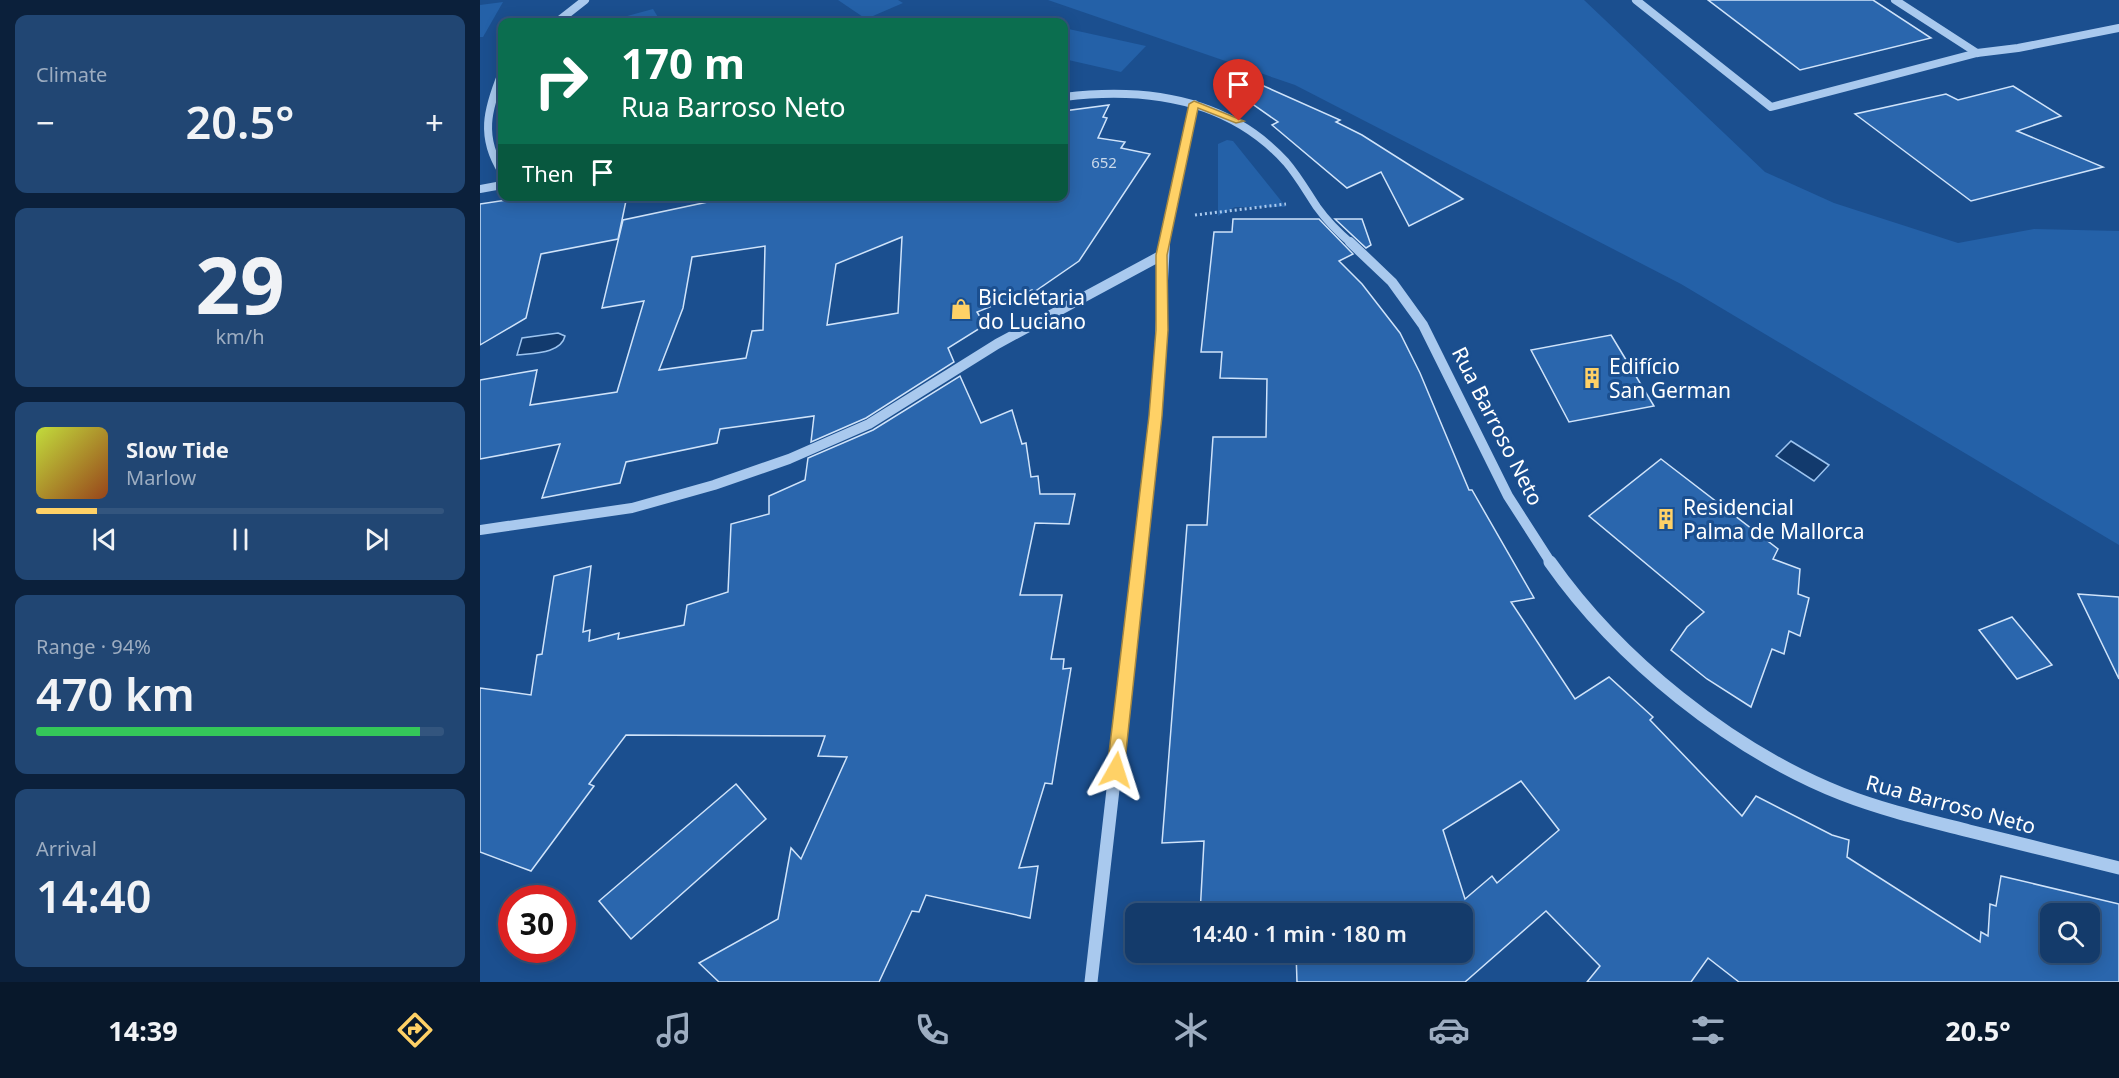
<!DOCTYPE html>
<html lang="en">
<head>
<meta charset="utf-8">
<style>
	:root { --surface:#143b6b; --page:#214673; --text:#f1f3f6; --muted:#9dadc1; --line:#33557e; --accent:#ffd166 }
	body { margin:0; font-family:"Noto Sans",sans-serif; background:var(--page); color:var(--text); height:100vh; display:flex; flex-direction:column; font-size:22px; white-space:nowrap }
	* { box-sizing:border-box; margin:0 }
	p { font-size:20px; color:var(--muted) }
	.icon { flex:none; width:33px; height:33px; fill:none; stroke:currentColor; stroke-width:2; stroke-linecap:round; stroke-linejoin:round }
	.map { position:relative; flex:1; overflow:hidden }
	.panel { display:flex; flex-direction:column; gap:15px; padding:15px; background:#0b203b; width:480px }
	.panel>* { flex:none }
	.hud { position:absolute; left:18px; top:18px; width:570px; height:183px; border-radius:12px; box-shadow:0 3px 15px #0003,0 0 0 2px var(--line); background:#0b6e4f; color:#fff; overflow:hidden }
	.controls { position:absolute; left:1560px; top:903px; display:grid; gap:12px }
	.controls a { display:grid; place-items:center; width:60px; height:60px; border-radius:12px; background:var(--surface); box-shadow:0 3px 15px #0003,0 0 0 2px var(--line); font-size:30px }
	.speed { position:absolute; left:18px; top:885px; display:flex; gap:12px; font-size:30px; font-weight:700; text-align:center }
	.speed>* { display:grid; place-content:center; width:78px; height:78px; border-radius:50%; background:var(--surface); box-shadow:0 3px 15px #0003,0 0 0 2px var(--line); line-height:1 }
	.speed .limit { border:9px solid #d22; background:#fff; color:#111 }
	.pin { position:absolute; display:grid; place-items:center; width:51px; height:51px; color:#fff; margin:-62px -26px; border-radius:50% 50% 50% 0; rotate:-45deg; box-shadow:0 0 6px #0007 }
	.pin .icon { rotate:45deg }
	.me { position:absolute; width:66px; margin:-33px; rotate:6deg; stroke-linejoin:round; filter:drop-shadow(0 0 4px #0008) }
	.turn { display:flex; align-items:center; gap:21px; height:126px; padding:0 24px; font-size:27px }
	.turn .icon { width:78px; height:78px; stroke-width:2.5 }
	.turn b { display:block; font-size:42px; line-height:51px }
	.then { display:flex; align-items:center; height:57px; padding:0 24px; background:#0003; gap:12px; font-size:22px }
	.big { font-size:45px; font-weight:600; line-height:1.1 }
	.panel .tile { flex:1; display:flex; flex-direction:column; justify-content:center; gap:9px; min-width:0; padding:0 21px; border-radius:12px; background:var(--page) }
	.panel .dial { align-items:center; gap:0 }
	.dial b { font-size:78px; line-height:1 }
	.song { display:flex; align-items:center; gap:18px }
	.cover { width:72px; height:72px; border-radius:9px; background:linear-gradient(135deg,hsl(70 70% 55%),hsl(20 70% 35%)) }
	.played { height:6px; border-radius:3px; background:linear-gradient(90deg,var(--accent) 15%,var(--line) 15%) }
	.keys { display:flex; justify-content:space-around; direction:ltr }
	.heat { display:flex; justify-content:space-between; align-items:center; font-size:33px; direction:ltr }
	.charge { height:9px; border-radius:4px; background:linear-gradient(90deg,#34c759 94%,var(--line) 0) }
	.trip { position:absolute; left:645px; top:903px; width:348px; height:60px; border-radius:12px; background:var(--surface); box-shadow:0 3px 15px #0003,0 0 0 2px var(--line); font-weight:600; line-height:60px; text-align:center }
	.tab-bar { display:flex; height:96px; justify-content:space-around; align-items:center; background:#08182b; color:var(--muted) }
	.tab-bar .icon { width:42px; height:42px }
	.tab-bar .current { color:var(--accent) }
	.tab-bar b { font-size:27px; color:var(--text) }
	main { display:flex; flex:1; min-height:0 }
	.map>svg:first-child { display:block }
	.green { fill:#2461a8 }
	.water { fill:#123a6d; stroke:#9cc4f0; stroke-width:1.5 }
	.building { fill:#2a66ad; stroke:#cfe3fa; stroke-width:1.5; fill-rule:evenodd }
	.lines { fill:none; stroke-linecap:round; stroke-linejoin:round }
	.path { stroke:#a9c9ee; stroke-width:3; stroke-dasharray:2 3; stroke-linecap:butt }
	.minor-far2 { stroke:#a9c9ee; stroke-width:8 }
	.minor-far1 { stroke:#a9c9ee; stroke-width:10 }
	.minor { stroke:#a9c9ee; stroke-width:13 }
	.route { fill:#ffd166; stroke:#a68842; stroke-width:1.5 }
	.labels { text-anchor:middle; dominant-baseline:central; stroke-width:6; stroke-linejoin:round; paint-order:stroke }
	.far-number-label { font-size:15px; fill:#cad9ea }
	.poi-label { font-size:21px; fill:#fff; stroke:#1b4f8f; text-anchor:start }
	.street-label { font-size:21px; fill:#fff; stroke:#1b4f8f }
</style>
</head>
<body>
<main>
<section class="panel">
<div class="tile"><p>Climate</p>
<div class="heat"><a>−</a><b class="big">20.5°</b><a>+</a></div>
</div>
<div class="tile dial"><b>29</b><p>km/h</p></div>
<div class="tile">
<div class="song"><i class="cover"></i><div><b>Slow Tide</b><p>Marlow</p></div></div>
<div class="played"></div>
<div class="keys"><svg class="icon" aria-label="previous" viewBox="0 0 24 24"><path d="M18 5L8 12l10 7zM5 5v14"/></svg><svg class="icon" aria-label="pause" viewBox="0 0 24 24"><path d="M8 5v14M16 5v14"/></svg><svg class="icon" aria-label="next" viewBox="0 0 24 24"><path d="M6 5l10 7-10 7zM19 5v14"/></svg></div>
</div>
<div class="tile"><p>Range · 94%</p><b class="big">470 km</b><div class="charge"></div></div>
<div class="tile"><p>Arrival</p><b class="big">14:40</b></div>
</section>
<div class="map">
<svg width="1639" height="982" viewBox="0 0 1639 982">
	<rect width="100%" height="100%" fill="#1b4f8f"/>
	<!-- green -->
	<g class="green">
		<path d="M358 0H418L423 3 386 19Z"/>
		<path d="M568 0H1104L1285 172 1354 203 1478 243 1554 229 1639 231V545L1201 284 815 85Z"/>
		<path d="M23 2 3 37H0V5Z"/>
		<path d="M173 9 181 22H125Z"/>
		<path d="M584 28 666 46 641 72 584 59Z"/>
		<path d="M747 140 753 141 806 207H755L738 216V144Z"/>
	</g>
	<!-- water -->
	<g class="water">
		<path d="M78 333 85 336C81 354 52 353 37 355L42 338Z"/>
		<path d="M1311 441 1349 465 1334 481 1296 456Z"/>
	</g>
	<!-- building -->
	<g class="building">
		<path d="M1228 0H1393L1451 38 1320 70Z"/>
		<path d="M768 79 860 120 856 122 882 135 983 199 929 226 901 172 867 188 792 125 798 122 754 91 760 80 766 83Z"/>
		<path d="M1533 86 1581 116 1537 131 1623 167 1491 201 1375 114 1466 94 1478 100Z"/>
		<path d="M629 105 623 117 627 118 618 138 645 142 641 148 670 154 599 261 554 292 552 290 497 312 505 325 468 348 474 362 386 418 331 442 334 416 240 429 237 443 146 462 140 483 62 498 80 444 0 459V380L57 370 50 405 137 392 164 301 122 308 143 220 256 196H584V111ZM422 237 418 313 347 325 356 264ZM285 246 283 330 272 331 266 358 179 370 203 308 212 257Z"/>
		<path d="M53 196H147L138 239 61 254 46 318 0 345V204Z"/>
		<path d="M753 219H839L873 254 859 261 882 284 920 333 940 373 989 490H992L1054 598 1031 602 1095 699 1129 677 1173 717 1170 720 1262 816 1276 796 1352 835 1369 840 1367 857 1500 942 1501 932 1508 936 1510 904 1516 906 1521 876 1639 904V982H1259L1228 958 1211 982H1107L1120 966 1066 911 985 982H817L816 952H982V914H720L724 841 682 843 707 525H727L733 437H786L787 379 740 378 742 352H721L734 232H752ZM1041 781 1079 830 1017 883 1012 876 985 899 963 830ZM1570 914H1610V952H1570Z"/>
		<path d="M855 219H882L891 245 886 248Z"/>
		<path d="M1131 335 1174 406 1089 422 1051 350Z"/>
		<path d="M480 376 501 423 532 410 542 444 546 443 551 477 558 476 560 494H595L589 524 555 523 540 595H582L571 659H584L583 669 591 668 572 784 565 783 539 868 558 866 550 918 446 895 439 912 432 911 399 982H239L219 963 298 919 311 848 321 859 367 757 338 756 345 736 146 735 109 784 114 786 51 871 0 852V688L51 695 57 655 62 654 74 576 111 566 103 632 110 630 109 641 139 633 138 639 204 625 207 605 248 592 251 524 289 514V496L325 480 328 458 393 430Z"/>
		<path d="M1181 459 1298 549 1293 559 1320 569 1318 594 1329 598 1320 636 1309 631 1304 654 1292 649 1271 707 1227 679 1191 650 1207 627 1224 612 1109 516Z"/>
		<path d="M1598 594 1639 597V679Z"/>
		<path d="M1532 617 1572 665 1537 679 1499 630Z"/>
		<path d="M256 784 286 819 151 939 119 901Z"/>
	</g>
	<g class="lines">
		<!-- path -->
		<path class="path" d="M715 215 806 204"/>
		<!-- minor-far2 -->
		<g class="minor-far2">
			<path d="M1156 0 1291 107 1497 53 1538 48 1639 28"/>
			<path d="M1415 0 1497 53"/>
			<path d="M77 22 105 0"/>
			<path d="M22 73C7 110 0 137 22 172"/>
			<path d="M584 97C666 87 748 98 806 162 818 176 827 192 837 207 847 221 859 233 872 244"/>
			<path d="M0 189 22 185"/>
			<path d="M684 244 714 104"/>
		</g>
		<!-- minor-far1 -->
		<g class="minor-far1">
			<path d="M870 242 912 282 943 325 1028 496 1071 563"/>
			<path d="M0 530 152 508 234 485 309 459 389 424 517 344 682 255"/>
			<path d="M659 563 676 416 685 242"/>
		</g>
		<!-- minor -->
		<g class="minor">
			<path d="M1070 562C1138 659 1251 750 1362 794 1403 810 1446 820 1489 831 1539 843 1589 856 1639 868"/>
			<path d="M611 982 659 562"/>
		</g>
	</g>
	<!-- route -->
	<path class="route" d="M714 101 764 121 756 123 718 108 687 255 688 330 682 416 644 770 641 776 636 778 630 776 627 770 669 416 676 330V255L709 104Z"/>
	<!-- icons -->
	<defs>
		<symbol id="shop-bare" viewBox="-9 -9 18 18"><path d="M-5-2.5h2.3a2.7 3.5 0 0 1 5.4 0H5L5.5 6h-11ZM-1.5-2.5h3a1.5 2.3 0 0 0-3 0Z" fill="#ffd166" stroke="#1b4f8f" stroke-width="2.5" paint-order="stroke"/></symbol>
		<symbol id="building-bare" viewBox="-9 -9 18 18"><path d="M-4-6H4V6H1V3H-1V6H-4ZM-2.5-4.3h1.7v1.8h-1.7ZM.8-4.3h1.7v1.8H.8ZM-2.5-1h1.7V.8h-1.7ZM.8-1h1.7V.8H.8Z" fill="#ffd166" stroke="#1b4f8f" stroke-width="2.5" paint-order="stroke"/></symbol>
	</defs>
	<g fill-rule="evenodd">
		<use href="#shop-bare" x="466" y="294" width="30" height="30"/>
		<use href="#building-bare" x="1097" y="363" width="30" height="30"/>
		<use href="#building-bare" x="1171" y="504" width="30" height="30"/>
	</g>
	<g class="labels">
		<!-- far-number labels -->
		<g class="far-number-label">
			<text x="624" y="162">652</text>
		</g>
		<!-- poi labels -->
		<g class="poi-label">
			<text x="498" y="297">Bicicletaria<tspan x="498" dy="24">do Luciano</tspan></text>
			<text x="1129" y="366">Edifício<tspan x="1129" dy="24">San German</tspan></text>
			<text x="1203" y="507">Residencial<tspan x="1203" dy="24">Palma de Mallorca</tspan></text>
		</g>
		<!-- street labels -->
		<g class="street-label">
			<text transform="translate(1018 426) rotate(63)">Rua Barroso Neto</text>
			<text transform="translate(1471 804) rotate(15)">Rua Barroso Neto</text>
		</g>
	</g>
</svg>
<div class="controls">
<a><svg class="icon" aria-label="search" viewBox="0 0 24 24"><circle cx="10" cy="10" r="6"/><path d="M15 15l6 6"/></svg></a>
</div>
<div class="speed"><div class="limit">30</div></div>
<div class="pin" style="left:759px;top:121px;background:#d93025"><svg class="icon" aria-label="arrive" viewBox="0 0 24 24"><path d="M6 21V4h12l-3 4 3 4H6"/></svg></div>
<svg class="me" style="left:636px;top:770px" viewBox="-20 -20 40 40"><path d="M0-17L14 15 0 8-14 15z" fill="#ffd166" stroke="#fff" stroke-width="4"/></svg>
<div class="trip">14:40 · 1 min · 180 m</div>
<div class="hud">
<div class="turn"><svg class="icon" aria-label="right" viewBox="0 0 24 24"><path d="M7 20v-9h11M14 6l5 5-5 5"/></svg><div><b>170 m</b>Rua Barroso Neto</div></div>
<div class="then">Then<svg class="icon" aria-label="arrive" viewBox="0 0 24 24"><path d="M6 21V4h12l-3 4 3 4H6"/></svg></div>
</div>
</div>
</main>
<nav class="tab-bar">
<b>14:39</b>
<svg class="icon current" aria-label="directions" viewBox="0 0 24 24"><path d="M12 3l9 9-9 9-9-9zM9 14v-3h6M13 9l2 2-2 2"/></svg>
<svg class="icon" aria-label="music" viewBox="0 0 24 24"><path d="M9 18V5l10-2v13"/><circle cx="6" cy="18" r="3"/><circle cx="16" cy="16" r="3"/></svg>
<svg class="icon" aria-label="phone" viewBox="0 0 24 24"><path d="M5 4h4l2 5-3 2q2 4 5 5l2-3 5 2v4C11 20 4 13 5 4z"/></svg>
<svg class="icon" aria-label="climate" viewBox="0 0 24 24"><path d="M12 3v18M4 7l16 10M4 17L20 7"/></svg>
<svg class="icon" aria-label="car" viewBox="0 0 24 24"><path d="M5 17H2v-5l4-1 3-4h7l3 4 3 1v5h-3M9 17h6M6 11h13"/><circle cx="7" cy="17" r="2"/><circle cx="17" cy="17" r="2"/></svg>
<svg class="icon" aria-label="filters" viewBox="0 0 24 24"><path d="M4 7h16M4 17h16"/><circle cx="9" cy="7" r="2"/><circle cx="15" cy="17" r="2"/></svg>
<b>20.5°</b>
</nav>
</body>
</html>
